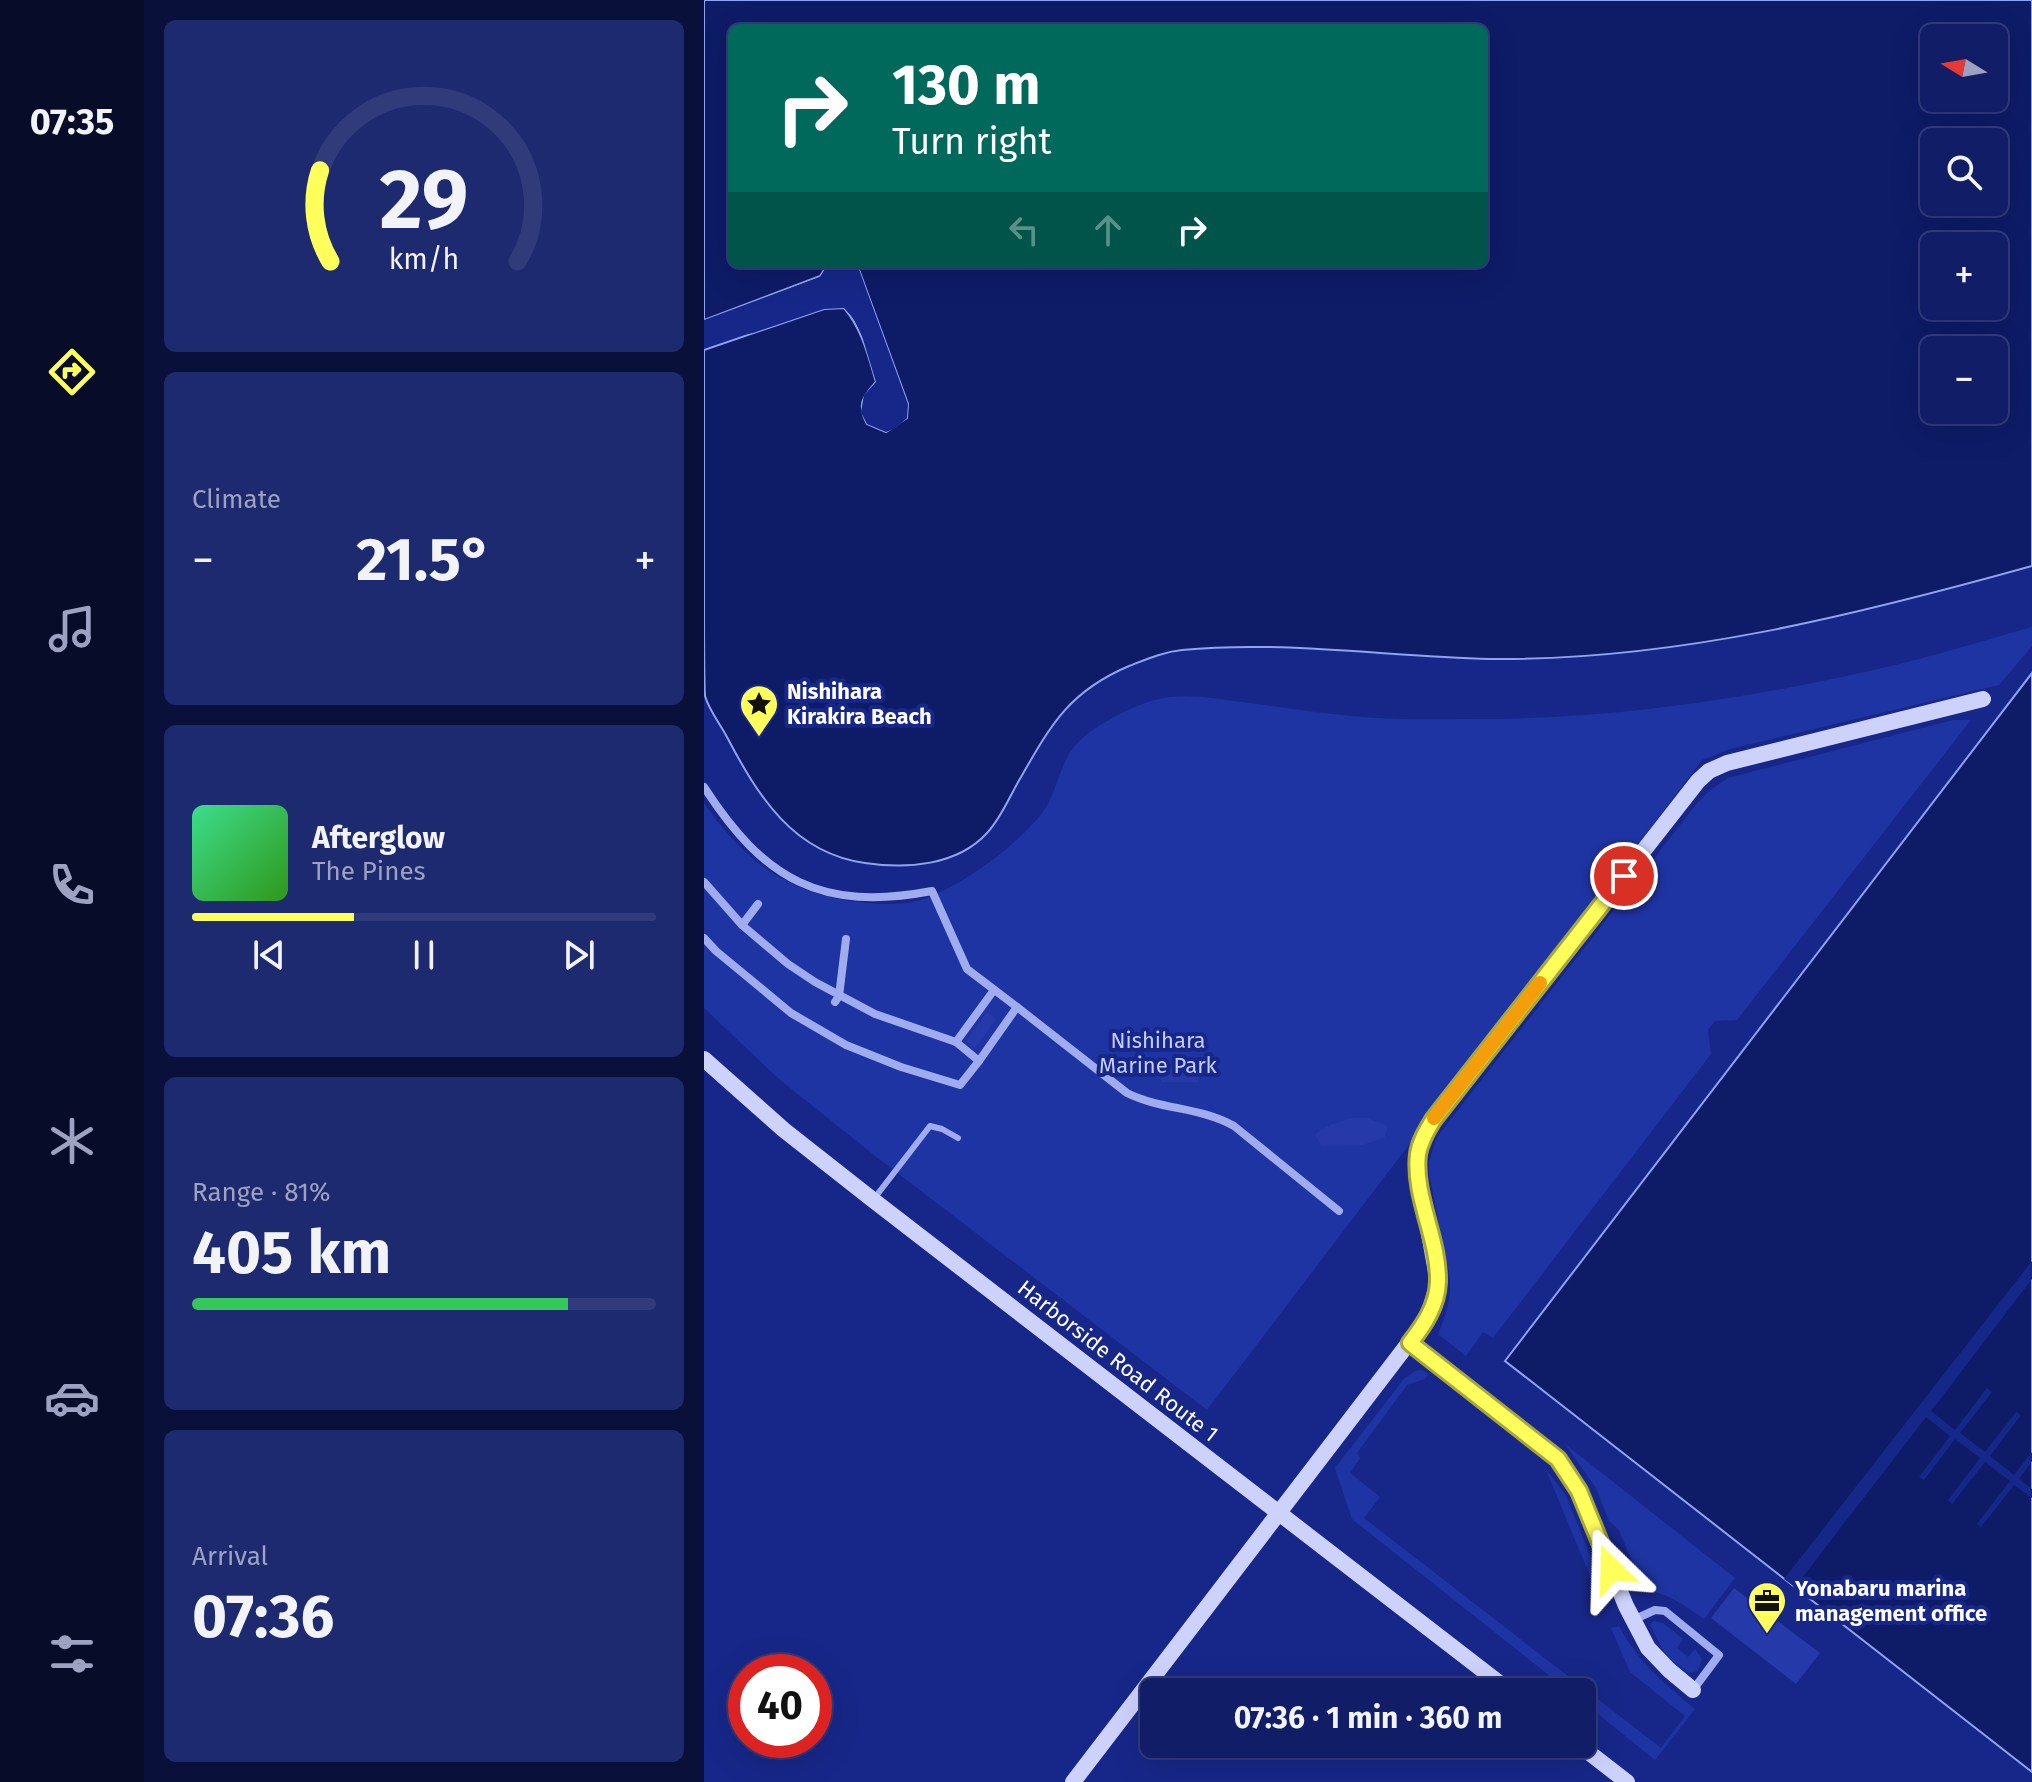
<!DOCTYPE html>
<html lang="en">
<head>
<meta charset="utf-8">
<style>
	:root { --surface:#111d67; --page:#1e2a70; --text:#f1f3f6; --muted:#9ca2c0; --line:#303b7b; --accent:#ffff5c }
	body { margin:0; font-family:"Fira Sans",sans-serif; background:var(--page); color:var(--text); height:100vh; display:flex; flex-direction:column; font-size:30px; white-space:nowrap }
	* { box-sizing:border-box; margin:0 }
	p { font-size:26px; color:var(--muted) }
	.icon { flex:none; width:44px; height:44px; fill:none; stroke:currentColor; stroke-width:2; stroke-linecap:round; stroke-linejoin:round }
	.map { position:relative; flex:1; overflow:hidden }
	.side { display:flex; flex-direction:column; gap:20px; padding:20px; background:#091039; width:560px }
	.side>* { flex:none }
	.hud { position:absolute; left:24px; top:24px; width:760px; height:244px; border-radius:12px; box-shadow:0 8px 32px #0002,0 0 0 2px var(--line); background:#00695c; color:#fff; overflow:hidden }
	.needle { width:52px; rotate:281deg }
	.buttons { position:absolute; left:1216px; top:24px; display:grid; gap:16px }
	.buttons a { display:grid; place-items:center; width:88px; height:88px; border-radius:12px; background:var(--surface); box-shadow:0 8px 32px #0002,0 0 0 2px var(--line); font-size:40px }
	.speed { position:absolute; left:24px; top:1654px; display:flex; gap:16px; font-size:40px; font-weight:700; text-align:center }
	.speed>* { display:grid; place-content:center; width:104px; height:104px; border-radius:50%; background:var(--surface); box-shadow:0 8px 32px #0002,0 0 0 2px var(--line); line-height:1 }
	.speed .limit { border:12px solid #d22; background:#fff; color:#111 }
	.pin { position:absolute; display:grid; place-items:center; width:68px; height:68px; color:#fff; margin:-34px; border:4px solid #fff; border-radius:50%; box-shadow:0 2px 8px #0007 }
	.me { position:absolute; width:88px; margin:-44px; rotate:338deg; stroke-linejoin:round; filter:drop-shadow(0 0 6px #0008) }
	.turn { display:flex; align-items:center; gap:28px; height:168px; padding:0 32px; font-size:36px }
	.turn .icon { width:104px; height:104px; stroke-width:2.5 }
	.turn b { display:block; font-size:56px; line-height:68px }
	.lanes { display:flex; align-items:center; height:76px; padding:0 32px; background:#0003; justify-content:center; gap:40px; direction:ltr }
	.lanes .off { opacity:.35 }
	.big { font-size:60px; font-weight:700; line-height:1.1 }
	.side .card { flex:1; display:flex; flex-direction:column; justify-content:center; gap:12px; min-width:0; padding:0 28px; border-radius:12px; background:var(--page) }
	.side .dial { align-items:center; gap:0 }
	.dial svg { height:208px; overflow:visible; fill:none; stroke:var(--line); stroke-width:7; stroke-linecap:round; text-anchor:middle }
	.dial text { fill:var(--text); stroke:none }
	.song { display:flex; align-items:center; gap:24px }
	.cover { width:96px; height:96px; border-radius:12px; background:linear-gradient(135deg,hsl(150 70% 55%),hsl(110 70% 35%)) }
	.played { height:8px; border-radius:4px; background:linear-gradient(90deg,var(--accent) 35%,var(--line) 35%) }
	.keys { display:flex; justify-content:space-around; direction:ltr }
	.heat { display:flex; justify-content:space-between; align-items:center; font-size:44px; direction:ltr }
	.charge { height:12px; border-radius:6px; background:linear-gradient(90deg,#34c759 81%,var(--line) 0) }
	.trip { position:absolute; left:436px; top:1678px; width:456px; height:80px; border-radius:12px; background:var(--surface); box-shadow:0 8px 32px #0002,0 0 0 2px var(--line); font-weight:700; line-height:80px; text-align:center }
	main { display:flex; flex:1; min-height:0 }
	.menu { display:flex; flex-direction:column; width:144px; justify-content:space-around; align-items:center; background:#070c29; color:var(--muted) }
	.menu .icon { width:56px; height:56px }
	.menu .on { color:var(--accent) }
	.menu b { font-size:36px; color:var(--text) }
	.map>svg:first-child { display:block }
	.green { fill:#1f34a3 }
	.water { fill:#0e1b67; stroke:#91a2f1; stroke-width:2; fill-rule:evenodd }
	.pier { fill:#172789 }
	.building { fill:#2539a8 }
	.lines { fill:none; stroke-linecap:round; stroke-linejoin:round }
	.lane { stroke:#9facee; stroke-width:6 }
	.street { stroke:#9facee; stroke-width:8 }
	.secondary { stroke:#ccd2fa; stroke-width:16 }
	.route-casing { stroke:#a6a63c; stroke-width:20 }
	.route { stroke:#ffff5c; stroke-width:14 }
	.slow { stroke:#f59e0b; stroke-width:14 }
	.labels { text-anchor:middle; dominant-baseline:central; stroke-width:8; stroke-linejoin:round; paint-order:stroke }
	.poi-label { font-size:22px; font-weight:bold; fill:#fff; stroke:#172789; text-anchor:start }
	.park-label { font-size:22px; fill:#c4cdfa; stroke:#172789 }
	.street-label { font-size:22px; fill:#fff; stroke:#172789 }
</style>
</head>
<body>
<main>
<nav class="menu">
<b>07:35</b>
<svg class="icon on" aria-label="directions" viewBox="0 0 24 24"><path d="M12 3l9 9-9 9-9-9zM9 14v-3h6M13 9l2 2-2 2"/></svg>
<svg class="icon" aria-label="music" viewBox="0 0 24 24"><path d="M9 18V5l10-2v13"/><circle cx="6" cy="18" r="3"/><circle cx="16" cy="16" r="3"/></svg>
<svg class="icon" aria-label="phone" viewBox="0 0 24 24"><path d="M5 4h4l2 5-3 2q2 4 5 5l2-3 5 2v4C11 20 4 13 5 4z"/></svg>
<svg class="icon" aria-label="climate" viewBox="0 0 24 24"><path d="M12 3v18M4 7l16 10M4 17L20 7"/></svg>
<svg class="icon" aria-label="car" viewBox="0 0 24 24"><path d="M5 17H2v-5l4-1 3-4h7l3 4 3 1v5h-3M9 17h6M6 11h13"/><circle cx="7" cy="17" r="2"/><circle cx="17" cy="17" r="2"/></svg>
<svg class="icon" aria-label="filters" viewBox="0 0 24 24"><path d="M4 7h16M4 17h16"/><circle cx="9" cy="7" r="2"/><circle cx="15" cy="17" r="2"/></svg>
</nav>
<section class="side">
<div class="card dial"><svg viewBox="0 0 100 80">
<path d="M14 69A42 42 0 1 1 86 69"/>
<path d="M14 69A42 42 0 0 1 10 34" stroke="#ffff5c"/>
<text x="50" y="56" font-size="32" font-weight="700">29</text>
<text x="50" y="72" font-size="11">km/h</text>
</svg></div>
<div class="card"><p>Climate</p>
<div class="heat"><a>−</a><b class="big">21.5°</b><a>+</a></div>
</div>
<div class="card">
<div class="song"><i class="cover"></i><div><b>Afterglow</b><p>The Pines</p></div></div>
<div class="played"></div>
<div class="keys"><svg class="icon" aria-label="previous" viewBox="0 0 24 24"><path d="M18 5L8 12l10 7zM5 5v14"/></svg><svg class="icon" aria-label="pause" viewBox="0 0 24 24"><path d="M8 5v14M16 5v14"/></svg><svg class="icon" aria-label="next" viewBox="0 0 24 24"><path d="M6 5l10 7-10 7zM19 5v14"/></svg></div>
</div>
<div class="card"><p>Range · 81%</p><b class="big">405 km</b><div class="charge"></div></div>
<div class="card"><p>Arrival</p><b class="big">07:36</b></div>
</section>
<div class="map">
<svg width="1328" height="1782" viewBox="0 0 1328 1782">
	<rect width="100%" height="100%" fill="#172789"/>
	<!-- green -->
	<g class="green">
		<path d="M1328 627V646L1295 685 1026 749 998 760 503 1410 170 1155 75 1079 0 1008V803C37 857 76 888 140 900 165 904 196 907 220 899 258 886 314 845 338 813 353 794 355 765 370 747 385 728 427 706 451 700 479 692 510 699 539 702 582 708 626 715 670 718 704 720 739 719 773 719 913 719 1050 698 1187 666 1234 655 1281 640 1328 627Z"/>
		<path d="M1249 720H1267L1033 1020 1011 1021 1004 1030 1007 1054 789 1338 779 1332 762 1356 734 1334C743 1314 747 1300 746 1278L725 1174V1161L733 1137 994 802 1006 790 1024 778Z"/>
		<path d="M718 1370 725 1374 721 1379 703 1385 653 1453 656 1458 646 1473 676 1497 660 1518 957 1748 981 1716 926 1672 907 1628 915 1626C935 1663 958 1682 991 1709L951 1760 878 1701V1692H866L648 1519 631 1468 700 1379 711 1371Z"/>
		<path d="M861 1444 1031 1578 1000 1619C980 1605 964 1593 940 1590L915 1530 905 1521 892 1488Z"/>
		<path d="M838 1464 862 1496 905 1602 898 1605 843 1472Z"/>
		<path d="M949 1621 959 1623 979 1639 973 1648 984 1657 991 1649 998 1659 994 1671 985 1673 962 1656 946 1625Z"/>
	</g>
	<!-- water -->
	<g class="water">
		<path d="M0 0H1328V566C1152 615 970 661 786 659 684 657 580 640 478 650 459 652 443 659 425 666 366 691 348 723 317 777 306 795 298 817 283 833 253 866 202 869 161 863 89 853 54 796 23 737 16 724 5 710 1 696 0 678 0 624 0 603 0 519 0 434 0 350L120 309 140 308C158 329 164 355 172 382 158 397 153 405 163 424L182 432 203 418 204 404 153 264H780V28H28V264H124L116 276 0 320ZM1230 38H1290V98H1230ZM1230 142H1290V202H1230ZM1230 246H1290V306H1230ZM1230 350H1290V410H1230Z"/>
		<path d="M1328 673V1772L801 1361Z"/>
	</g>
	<!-- pier -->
	<g class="pier">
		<path d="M124 264 128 265 118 280 0 324V320L116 277Z"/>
		<path d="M149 264H153L204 404 203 418 192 428 182 432 163 424 157 412 160 395 172 382 158 336 150 319 140 308 120 309 49 333 27 337 120 305 142 304 153 317 161 334 176 381 164 397 161 412 166 421 174 425 182 427 190 424 199 416 200 405Z"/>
		<path d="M1328 1261V1279L1227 1411 1251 1430 1283 1388 1288 1392 1256 1433 1281 1452 1312 1412 1317 1415 1286 1456 1310 1475 1328 1452V1461L1315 1479 1328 1489V1498L1310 1485 1277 1527 1273 1524 1306 1481 1281 1462 1248 1504 1244 1500 1276 1458 1251 1439 1220 1480 1215 1477 1246 1436 1222 1417 1091 1587 1080 1579Z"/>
	</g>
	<!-- building -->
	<g class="building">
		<path d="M283 1012 292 1019 271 1048 262 1041Z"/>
		<path d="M458 1065H495V1082H457Z"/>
		<path d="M648 1118H663L684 1126 681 1137 659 1145 617 1146 611 1134 628 1124Z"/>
		<path d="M1030 1588 1116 1653 1092 1684 1007 1618Z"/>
	</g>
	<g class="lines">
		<!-- lane -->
		<path class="lane" d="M169 1200 226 1126 238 1129 254 1138"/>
		<!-- street -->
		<g class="street">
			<path d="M0 787C60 880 117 912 228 891L263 969 313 1007 275 1061"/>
			<path d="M0 882 38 925 84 964 111 982 171 1014 252 1042 275 1061 256 1085 197 1067 142 1045 87 1013 12 951 0 938"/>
			<path d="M38 925 54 904"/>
			<path d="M131 1002 135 996 142 939"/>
			<path d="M313 1007 423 1093C457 1110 497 1107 530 1126L635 1211"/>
			<path d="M252 1042 290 990"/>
			<path d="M929 1620 951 1610 961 1611 1015 1655 989 1690"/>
		</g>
		<!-- secondary -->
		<g class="secondary">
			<path d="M0 1059 80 1130 169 1200 807 1692"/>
			<path d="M706 1343 854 1459 875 1491 922 1606 944 1648 965 1670 989 1690"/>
			<path d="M874 1744 923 1782"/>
			<path d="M369 1782 723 1319 734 1283 714 1173V1153L718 1138 729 1120 994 781 1005 771 1023 763 1279 699"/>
		</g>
	</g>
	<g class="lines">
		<defs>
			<path id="route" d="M907 1569 875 1491 854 1459 706 1343C720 1325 733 1306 734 1282 735 1239 709 1196 714 1154 716 1141 723 1130 729 1120L920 876"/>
		</defs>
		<!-- route casing -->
		<use href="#route" class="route-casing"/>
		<!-- route -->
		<use href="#route" class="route"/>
		<!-- slow -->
		<path class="slow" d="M730 1118 836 983"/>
	</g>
	<!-- icons -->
	<defs>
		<symbol id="sight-pin" viewBox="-11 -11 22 30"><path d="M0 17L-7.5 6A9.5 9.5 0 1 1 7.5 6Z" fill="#ffff5c" stroke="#172789"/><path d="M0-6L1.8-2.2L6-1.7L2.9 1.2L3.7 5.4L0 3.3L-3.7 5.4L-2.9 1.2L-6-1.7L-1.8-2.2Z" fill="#111"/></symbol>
		<symbol id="office-pin" viewBox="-11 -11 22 30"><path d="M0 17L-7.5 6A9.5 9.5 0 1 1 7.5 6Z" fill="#ffff5c" stroke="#172789"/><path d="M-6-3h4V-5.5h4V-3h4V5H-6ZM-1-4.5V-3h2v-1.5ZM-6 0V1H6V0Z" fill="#111"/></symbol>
	</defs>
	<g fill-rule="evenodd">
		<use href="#sight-pin" x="33" y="682" width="44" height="60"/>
		<use href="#office-pin" x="1041" y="1579" width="44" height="60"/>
	</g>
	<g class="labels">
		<!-- poi labels -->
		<g class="poi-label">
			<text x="83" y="691">Nishihara<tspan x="83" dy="25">Kirakira Beach</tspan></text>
			<text x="1091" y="1588">Yonabaru marina<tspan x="1091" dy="25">management office</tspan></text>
		</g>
		<!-- park labels -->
		<g class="park-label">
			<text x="454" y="1040">Nishihara<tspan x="454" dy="25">Marine Park</tspan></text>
		</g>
		<!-- street labels -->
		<g class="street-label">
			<text transform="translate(414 1361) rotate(38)">Harborside Road Route 1</text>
		</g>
	</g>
</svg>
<div class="buttons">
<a><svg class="needle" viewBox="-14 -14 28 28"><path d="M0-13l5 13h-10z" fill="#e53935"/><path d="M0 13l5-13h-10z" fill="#9ca2c0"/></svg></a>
<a><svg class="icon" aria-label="search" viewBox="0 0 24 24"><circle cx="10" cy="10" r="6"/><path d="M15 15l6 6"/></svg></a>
<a>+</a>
<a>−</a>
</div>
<div class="speed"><div class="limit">40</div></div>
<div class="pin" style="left:920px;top:876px;background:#d93025"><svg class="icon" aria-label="arrive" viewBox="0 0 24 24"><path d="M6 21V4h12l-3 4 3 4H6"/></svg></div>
<svg class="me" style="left:907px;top:1569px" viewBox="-20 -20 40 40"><path d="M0-17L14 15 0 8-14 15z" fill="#ffff5c" stroke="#fff" stroke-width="4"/></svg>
<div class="trip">07:36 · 1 min · 360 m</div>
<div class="hud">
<div class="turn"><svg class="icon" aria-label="right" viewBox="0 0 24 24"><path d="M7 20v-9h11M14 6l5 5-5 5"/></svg><div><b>130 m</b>Turn right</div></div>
<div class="lanes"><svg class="icon off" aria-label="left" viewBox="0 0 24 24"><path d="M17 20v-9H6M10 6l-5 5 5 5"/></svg><svg class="icon off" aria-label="ahead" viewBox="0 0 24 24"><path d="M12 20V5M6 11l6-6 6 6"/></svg><svg class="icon" aria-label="right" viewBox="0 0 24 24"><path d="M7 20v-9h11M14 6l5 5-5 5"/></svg></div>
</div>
</div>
</main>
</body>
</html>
